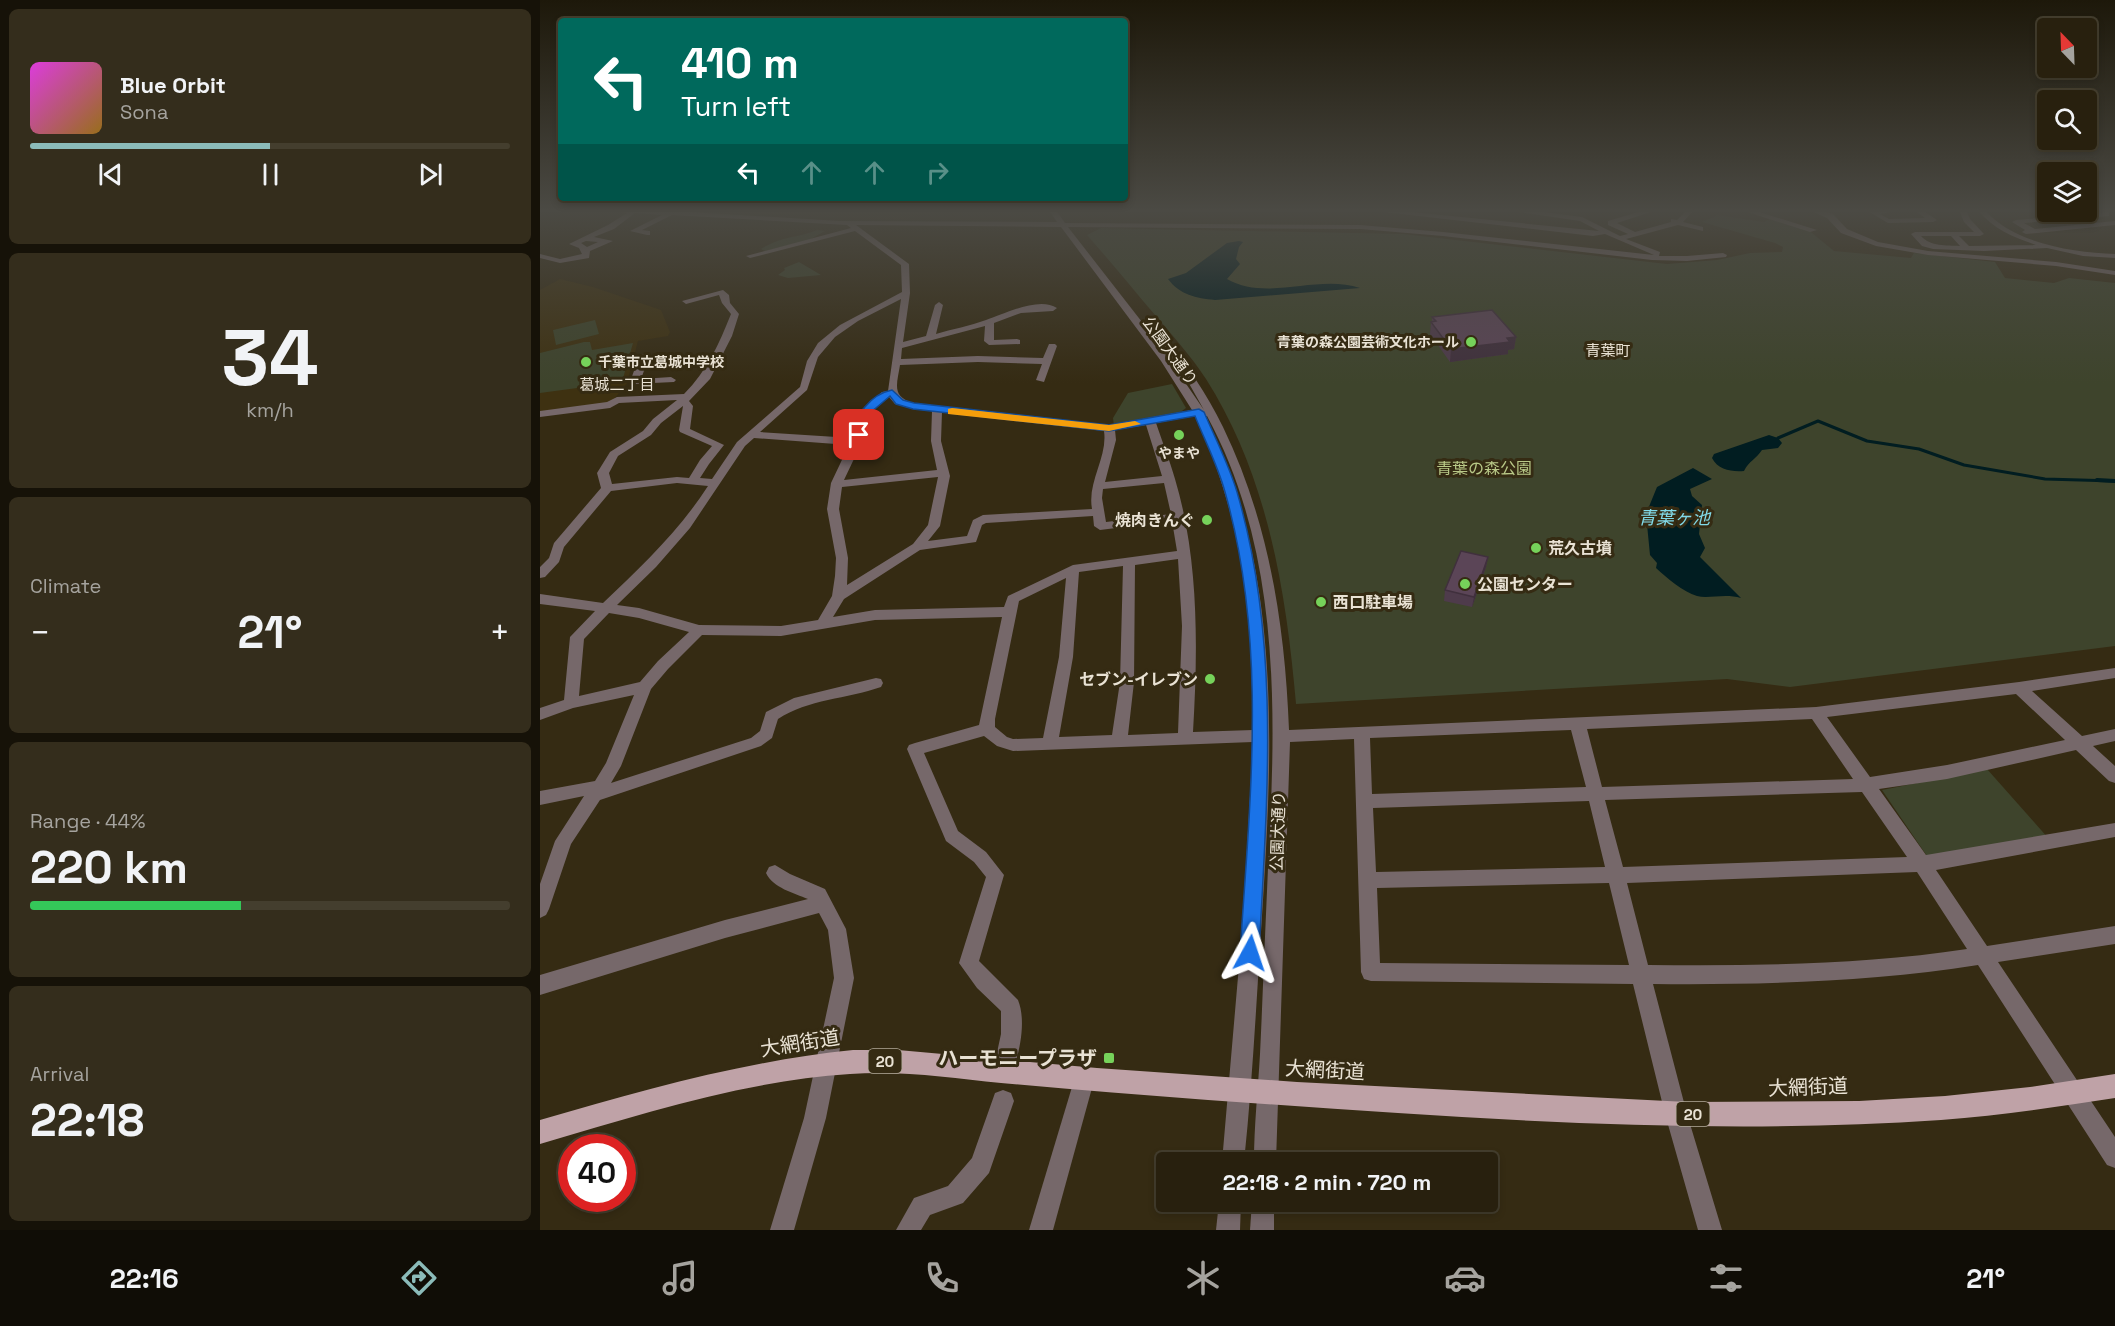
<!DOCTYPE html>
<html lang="en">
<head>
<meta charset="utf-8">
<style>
	:root { --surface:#28200e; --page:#342d1c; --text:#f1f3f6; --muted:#a5a39e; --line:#443e2e; --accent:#8bbbb9 }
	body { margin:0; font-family:"Space Grotesk","Noto Sans JP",sans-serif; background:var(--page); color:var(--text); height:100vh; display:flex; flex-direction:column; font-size:22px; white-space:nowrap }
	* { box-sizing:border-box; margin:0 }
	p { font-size:20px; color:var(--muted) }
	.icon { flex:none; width:33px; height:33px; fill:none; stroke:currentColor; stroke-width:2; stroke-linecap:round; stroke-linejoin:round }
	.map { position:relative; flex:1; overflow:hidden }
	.details { display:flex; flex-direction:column; gap:9px; padding:9px; background:#161208; width:540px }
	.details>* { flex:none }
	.top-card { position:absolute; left:18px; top:18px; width:570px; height:183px; border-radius:6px; box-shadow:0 3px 9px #0003,0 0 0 2px var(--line); background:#00695c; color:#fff; overflow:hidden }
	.needle { width:39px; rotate:337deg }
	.controls { position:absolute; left:1497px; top:18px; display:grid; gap:12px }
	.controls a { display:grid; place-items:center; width:60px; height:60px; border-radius:6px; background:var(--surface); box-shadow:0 3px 9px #0003,0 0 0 2px var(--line); font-size:30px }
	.speed { position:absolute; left:18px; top:1134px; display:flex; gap:12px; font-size:30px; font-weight:700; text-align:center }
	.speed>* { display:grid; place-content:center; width:78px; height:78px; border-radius:50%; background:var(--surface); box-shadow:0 3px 9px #0003,0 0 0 2px var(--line); line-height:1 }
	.speed .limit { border:9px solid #d22; background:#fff; color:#111 }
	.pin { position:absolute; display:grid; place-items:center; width:51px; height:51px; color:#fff; margin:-26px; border-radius:12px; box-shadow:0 3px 9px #0006 }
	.me { position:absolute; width:66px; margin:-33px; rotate:5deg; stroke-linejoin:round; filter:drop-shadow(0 0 4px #0008) }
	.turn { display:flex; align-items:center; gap:21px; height:126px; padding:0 24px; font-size:27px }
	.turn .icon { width:78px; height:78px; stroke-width:2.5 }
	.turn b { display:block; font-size:42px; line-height:51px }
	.lanes { display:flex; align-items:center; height:57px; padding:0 24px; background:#0003; justify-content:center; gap:30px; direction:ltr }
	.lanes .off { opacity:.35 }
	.big { font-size:45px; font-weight:800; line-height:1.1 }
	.details .tile { flex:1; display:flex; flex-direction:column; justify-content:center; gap:9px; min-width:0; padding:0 21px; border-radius:9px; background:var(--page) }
	.details .dial { align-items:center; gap:0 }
	.dial b { font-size:78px; line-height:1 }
	.song { display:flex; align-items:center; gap:18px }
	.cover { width:72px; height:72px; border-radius:9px; background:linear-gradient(135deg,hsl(300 70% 55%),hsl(40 70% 35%)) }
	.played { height:6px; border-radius:3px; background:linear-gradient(90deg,var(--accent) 50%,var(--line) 50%) }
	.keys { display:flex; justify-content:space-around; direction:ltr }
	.heat { display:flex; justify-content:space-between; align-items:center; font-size:33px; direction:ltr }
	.charge { height:9px; border-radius:4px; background:linear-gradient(90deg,#34c759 44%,var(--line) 0) }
	.trip { position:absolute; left:616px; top:1152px; width:342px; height:60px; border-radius:6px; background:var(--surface); box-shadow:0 3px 9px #0003,0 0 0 2px var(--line); font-weight:800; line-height:60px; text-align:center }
	.tab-bar { display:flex; height:96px; justify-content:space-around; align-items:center; background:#100d06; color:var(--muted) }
	.tab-bar .icon { width:42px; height:42px }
	.tab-bar .current { color:var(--accent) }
	.tab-bar b { font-size:27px; color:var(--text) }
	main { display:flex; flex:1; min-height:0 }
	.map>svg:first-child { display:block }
	.built { fill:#3e3111 }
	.green { fill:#3e442c }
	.water { fill:#011d21 }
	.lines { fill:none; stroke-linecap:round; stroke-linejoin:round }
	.stream-far1 { stroke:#011d21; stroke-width:3 }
	.stream { stroke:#011d21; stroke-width:4 }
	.minor { fill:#76686a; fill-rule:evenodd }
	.major { fill:#bfa2a7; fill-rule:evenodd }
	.wall { fill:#4e3b4b }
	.shaded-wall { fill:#40303d }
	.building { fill:#5b4557; stroke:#40303d; stroke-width:1.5 }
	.route { fill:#1a73e8; stroke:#114b97; stroke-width:1.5 }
	.slow { fill:#f59e0b }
	.poi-dot { fill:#76d25a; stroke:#352b13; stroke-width:2 }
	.labels { text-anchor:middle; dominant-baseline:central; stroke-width:6; stroke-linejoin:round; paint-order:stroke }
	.far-poi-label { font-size:14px; font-weight:bold; fill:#e9e2d4; stroke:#352b13; text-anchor:end }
	.far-neighbourhood-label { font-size:15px; fill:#e9e2d4; stroke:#352b13 }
	.shield { fill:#352b13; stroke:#b3ab9a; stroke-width:1.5 }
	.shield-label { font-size:15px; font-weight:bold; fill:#e9e2d4 }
	.street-label { font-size:16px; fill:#e9e2d4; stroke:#352b13 }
	.park-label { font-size:16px; fill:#b8c887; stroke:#352b13 }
	.poi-label { font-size:16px; font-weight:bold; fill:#e9e2d4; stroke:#352b13; text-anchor:start }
	.water-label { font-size:18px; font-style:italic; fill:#81d9e8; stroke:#352b13 }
	.near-street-label { font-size:20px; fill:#e9e2d4; stroke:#352b13 }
	.near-poi-label { font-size:20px; font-weight:bold; fill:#e9e2d4; stroke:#352b13; text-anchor:end }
</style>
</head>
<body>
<main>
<section class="details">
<div class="tile">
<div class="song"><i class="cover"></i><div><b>Blue Orbit</b><p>Sona</p></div></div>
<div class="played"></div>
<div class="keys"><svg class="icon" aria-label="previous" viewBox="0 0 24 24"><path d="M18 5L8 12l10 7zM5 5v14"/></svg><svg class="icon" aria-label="pause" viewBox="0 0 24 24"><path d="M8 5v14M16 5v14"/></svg><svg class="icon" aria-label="next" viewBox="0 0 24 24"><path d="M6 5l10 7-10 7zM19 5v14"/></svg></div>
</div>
<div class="tile dial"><b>34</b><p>km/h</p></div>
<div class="tile"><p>Climate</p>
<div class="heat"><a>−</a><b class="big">21°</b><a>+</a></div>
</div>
<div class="tile"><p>Range · 44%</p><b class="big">220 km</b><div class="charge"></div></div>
<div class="tile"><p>Arrival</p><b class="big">22:18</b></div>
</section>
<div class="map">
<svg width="1575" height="1230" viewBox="0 0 1575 1230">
	<rect width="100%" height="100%" fill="#352b13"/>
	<!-- built -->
	<g class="built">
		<path d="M132 210H407L365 219H335Z"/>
		<path d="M20 279 53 287 121 310 130 332 128 336 98 341 87 383 70 404 0 413V290Z"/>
	</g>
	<!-- green -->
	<g class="green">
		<path d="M1178 215 1224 222 1231 218 1266 228 1294 251 1371 258 1374 253 1455 262 1465 278 1514 283 1529 278 1575 283V646L1250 687 1187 679 756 704C746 591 728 477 666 379 651 356 632 335 615 315 592 288 570 261 547 235L561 228 863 234 1127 264 1177 260 1210 253 1242 252 1243 247 1235 243 1162 222Z"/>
		<path d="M277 230 285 231 269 240 225 251 221 249C244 235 255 239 277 230Z"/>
		<path d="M259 262 281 275 248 278 238 275 245 270 244 268Z"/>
		<path d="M55 320 59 334 16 345 13 330Z"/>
		<path d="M44 342H50L52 350 93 343 82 382 0 393V353Z"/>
		<path d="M632 384 646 408 639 413 574 426 573 418 588 393Z"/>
		<path d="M1447 769 1509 839 1389 859 1342 790Z"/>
	</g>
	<!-- water -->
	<g class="water">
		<path d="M699 241 703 242 699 247 696 259 700 264 687 279C727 302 777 274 820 288L675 300C656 298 640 295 628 279L646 273 687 243Z"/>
		<path d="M1229 435 1238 438 1242 443 1238 448 1222 450C1216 459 1209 461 1204 471 1192 472 1178 470 1172 458L1174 454Z"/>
		<path d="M1153 468 1172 479 1150 489 1152 496 1162 505 1159 534 1165 548 1160 557 1201 598C1185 593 1169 599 1157 596 1143 592 1127 578 1116 568L1117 563 1110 555 1106 514 1117 487Z"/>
	</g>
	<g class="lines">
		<!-- stream-far1 -->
		<path class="stream-far1" d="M1238 438 1278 421 1327 441 1379 449 1424 465 1505 479 1575 481"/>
		<!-- stream -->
		<path class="stream" d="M1557 480 1575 481"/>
		<!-- minor -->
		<g class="minor">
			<path d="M72 210H117L300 221 517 222 509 210H516L525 223 820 225 903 232 1114 255 1065 234 1053 236 826 210H852L1059 231 1040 221 966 210H989L1042 217 1080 236 1088 234 1068 225V221L1105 210H1117L1077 223 1095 232 1131 222V219L1137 220 1147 210H1154L1143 222 1163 227V231L1138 225 1086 239 1120 252 1119 256H1147L1183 253 1187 255 1186 257 1147 261 1112 260 903 236 820 229 528 227 616 340 664 410 647 380 616 336 624 334C646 364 667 394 683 427 729 522 745 625 749 730L1276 707 1479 682 1575 668V678L1492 691 1542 736 1575 729V741L1553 746 1575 766V783L1569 781 1536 750 1407 779 1339 789 1386 855 1575 823V837L1396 870 1447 946 1575 926V944L1458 962 1575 1137V1168L1567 1165 1438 965C1330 982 1222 985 1113 984L1147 1114 1182 1230H1158L1125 1114 1093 984 831 981 824 979 821 972 814 739 750 742 736 1162H714C714 1126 718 1090 720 1054 723 992 725 930 728 868 736 717 742 554 667 416H665C745 575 732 760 721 932 716 1009 712 1086 704 1162H682L703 919 713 742 473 751 457 746 444 736 384 753 418 831 446 852 464 875 439 961 478 1000C487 1022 479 1057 470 1078L463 1081 456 1078 453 1071 461 1034V1011L437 988 419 963 446 877 434 862 406 841 367 749 369 745 375 743 439 725 462 617 335 620 241 636 162 635 128 669 111 689 81 766 71 783 211 738 220 731 226 712 254 698 336 678 341 679 343 683 341 687C307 699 268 699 238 719L232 738 221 746 60 800 31 844 9 909 6 915 0 918V884L15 841 44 796 0 805V791L55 781 66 763 94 695 33 708 0 720V708L24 700 30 637 55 611 0 604V594L63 603C101 567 139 531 168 486L137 483 71 491 24 547 19 562 5 577 0 578V567L9 558 14 543 61 488 57 473 70 452 103 431 113 419 137 400 79 403 70 408 0 417V411L67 402 77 397 144 394C167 371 179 344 191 314L182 303 179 295 146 304 142 301 183 290 189 295 190 303 199 314 192 336 170 379 149 401 153 406 150 429 184 445 169 464 160 478 172 479 197 442 260 387 267 361 278 343 300 325 362 292 361 265 315 231 210 258 206 256 311 228 307 225 132 215 102 230 110 231V235H107L90 231 122 215 95 213 74 229 54 237 73 241 50 251 49 258 20 263 0 258V254L20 259 42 254 39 248 29 244 68 225 87 213ZM316 225 521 227 621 361 652 410 569 425 374 403C351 397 357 384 360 365L438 362 502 364 496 380 504 382 517 346 515 344H509L503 358 438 356 361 359 362 348 445 326 444 341 449 345 480 344V340L477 339 454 340V323L481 313 513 311 517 308C499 296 464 314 446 320 430 326 412 329 396 334L403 305 399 302 395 305 386 336 363 342 370 293 369 264ZM46 241 58 242 47 247 41 243ZM361 299 348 391 342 392 320 411 312 438 220 432 267 390 278 357 295 337 318 321ZM349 397 355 404 392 411 391 441 397 470 304 480 322 442 329 414ZM143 406 139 430 140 432 172 446 160 460 149 478 137 477 72 484 69 473 78 456 111 435 121 423ZM402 412 564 431C568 457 547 482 552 509L443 515 433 520 427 536 388 541 400 526 410 476 401 441ZM655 416C703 515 713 622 713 730L653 732C658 648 659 559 635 479 630 461 622 441 616 423ZM606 425 622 476 565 482 576 440 575 430ZM214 438 309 445 291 483 287 509 296 558 295 576 292 596 278 620 241 626 159 625 99 608 77 605 116 567 150 528 205 446ZM398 477 388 525 373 544 307 585 308 558 299 509 302 487ZM624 483 631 514 566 522 562 498 563 489ZM553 516 554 526 560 530 632 521 637 551 533 565 468 596 464 607 335 610 293 617 304 599 380 550 436 542 442 525 446 523ZM638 559 642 626 638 733 588 735 594 682 595 565ZM583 566 580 682 572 735 519 737 533 657 539 572ZM526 578 519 657 503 738 473 739 467 737 455 727V719L479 601ZM69 613 99 618 149 632 118 661 100 682 39 696 44 639ZM1476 694 1525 740 1407 765 1330 777 1287 717ZM1272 719 1313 779 1062 787 1047 729ZM1031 730 1046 787 832 794 830 738ZM1322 792 1367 857 1083 867 1065 800ZM1049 801 1065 867 836 872 833 808ZM1377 872 1427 949C1322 965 1214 966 1108 965L1087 883ZM1069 883 1089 965 840 963 837 888Z"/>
			<path d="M1201 210H1213L1277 230 1270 232Z"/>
			<path d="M1269 210H1280L1293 214 1307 229 1338 242 1388 251 1516 262 1575 271V275L1516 266 1388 255 1336 246 1301 233 1287 218Z"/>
			<path d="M1326 210H1360L1340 214 1349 219 1385 218 1374 210H1382L1397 220 1393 222 1348 223Z"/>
			<path d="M1419 210H1426L1430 219 1444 234 1440 236H1419L1429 246 1496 245C1473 237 1453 229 1438 210H1445C1474 244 1533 252 1575 254V258L1543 256 1507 248 1444 251 1393 249 1382 246 1371 234 1375 232H1434L1424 222ZM1381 236H1411L1420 246C1406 245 1391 247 1381 236Z"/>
			<path d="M1566 212H1569V216L1484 223 1495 229 1575 221V225L1486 234 1482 232 1485 230 1472 222 1476 220Z"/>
			<path d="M104 354 109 357 101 379 131 377 136 380 134 382 92 384 90 382 99 357Z"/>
			<path d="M235 865 250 874 285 889 306 929 314 978 286 1118 254 1230H230L264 1118 294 978 288 930 279 913 185 938 0 995V975L185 920 268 899C254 893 233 888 226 873L229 867Z"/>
			<path d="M545 1067 552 1070 555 1077 513 1230H489L535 1077 538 1070Z"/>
			<path d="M463 1090 471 1093 474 1101 449 1173 423 1203 390 1215 381 1230H356L374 1198 408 1186 432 1158 455 1093Z"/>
			<path d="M679 1202H701L700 1230H676Z"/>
			<path d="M712 1202H734V1230H710Z"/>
		</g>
		<!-- major -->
		<path class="major" d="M313 1050H358L557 1068 757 1082 1147 1102 1319 1101 1405 1096 1490 1087 1575 1074V1098C1517 1107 1459 1116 1401 1120 1157 1137 911 1117 668 1100 599 1095 530 1089 461 1083 411 1078 361 1070 310 1074 204 1081 102 1114 0 1144V1120C103 1090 205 1061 313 1050Z"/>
	</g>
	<!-- wall -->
	<g class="wall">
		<path d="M892 317 976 337 974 349 968 350V354L910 362 890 334 891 322H892Z"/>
		<path d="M948 557 946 567 932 607 904 601 905 590Z"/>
	</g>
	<!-- shaded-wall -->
	<g class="shaded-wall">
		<path d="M976 337 974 349 968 350V354L910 362 911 349Z"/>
		<path d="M948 557 946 567 932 607 934 597Z"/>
	</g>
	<!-- building -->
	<g class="building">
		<path d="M952 310 976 337 967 338 970 342 911 349 891 322 896 321 892 317Z"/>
		<path d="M921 551 948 557 934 597 905 590Z"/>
	</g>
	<!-- sky -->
	<linearGradient id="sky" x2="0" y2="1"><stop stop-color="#1d180a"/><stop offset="0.55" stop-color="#4b4a44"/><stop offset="1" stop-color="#4b4a44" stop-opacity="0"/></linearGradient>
	<rect width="1575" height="383" fill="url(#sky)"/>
	<!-- route -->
	<path class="route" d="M352 390 363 400 374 403 569 425 659 409 664 412C675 438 689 465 697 492 741 642 727 799 719 953L716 960 710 963 703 960 700 953C710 799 728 643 685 492 678 466 665 441 655 416L569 431 373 409 356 404 350 396 329 414 323 438H316C311 416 332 394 352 390Z"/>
	<!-- slow -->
	<path class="slow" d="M412 408 569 425 595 421 601 424 569 431 408 414V409Z"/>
	<!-- markers -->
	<g class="poi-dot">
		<circle cx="931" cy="342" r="6"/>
		<circle cx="46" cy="362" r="6"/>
		<circle cx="639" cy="435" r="6"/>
		<circle cx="667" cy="520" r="6"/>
		<circle cx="996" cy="548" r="6"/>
		<circle cx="925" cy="584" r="6"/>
		<circle cx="781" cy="602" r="6"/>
		<circle cx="670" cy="679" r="6"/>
		<rect x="563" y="1052" width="12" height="12" rx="3"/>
	</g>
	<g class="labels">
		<!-- far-poi labels -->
		<g class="far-poi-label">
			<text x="919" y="342">青葉の森公園芸術文化ホール</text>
			<text x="58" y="362" text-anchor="start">千葉市立葛城中学校</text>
			<text x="639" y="453" text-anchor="middle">やまや</text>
		</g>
		<!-- far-neighbourhood labels -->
		<g class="far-neighbourhood-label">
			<text x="1068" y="350">青葉町</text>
			<text x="77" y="384">葛城二丁目</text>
		</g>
		<!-- shield labels -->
		<g class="shield">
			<rect x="328.5" y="1049" width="33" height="24" rx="4.5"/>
			<rect x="1136.5" y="1102" width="33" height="24" rx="4.5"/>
		</g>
		<g class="shield-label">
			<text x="345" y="1061">20</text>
			<text x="1153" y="1114">20</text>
		</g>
		<!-- street labels -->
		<g class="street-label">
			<text transform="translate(630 351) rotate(54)">公園大通り</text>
			<text transform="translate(738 831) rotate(-88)">公園大通り</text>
		</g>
		<!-- park labels -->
		<g class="park-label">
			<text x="944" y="468">青葉の森公園</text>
		</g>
		<!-- poi labels -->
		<g class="poi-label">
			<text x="655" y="520" text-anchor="end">焼肉きんぐ</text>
			<text x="1008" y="548">荒久古墳</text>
			<text x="937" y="584">公園センター</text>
			<text x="793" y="602">西口駐車場</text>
			<text x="658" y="679" text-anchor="end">セブン-イレブン</text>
		</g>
		<!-- water labels -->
		<g class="water-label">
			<text x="1134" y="517">青葉ヶ池</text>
		</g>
		<!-- near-street labels -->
		<g class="near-street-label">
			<text transform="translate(260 1043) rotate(-9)">大網街道</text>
			<text transform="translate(785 1070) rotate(3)">大網街道</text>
			<text transform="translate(1268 1087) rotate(-2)">大網街道</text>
		</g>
		<!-- near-poi labels -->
		<g class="near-poi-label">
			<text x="557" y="1058">ハーモニープラザ</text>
		</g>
	</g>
</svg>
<div class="controls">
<a><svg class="needle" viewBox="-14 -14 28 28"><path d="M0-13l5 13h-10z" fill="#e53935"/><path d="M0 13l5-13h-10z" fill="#a5a39e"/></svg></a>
<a><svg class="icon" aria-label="search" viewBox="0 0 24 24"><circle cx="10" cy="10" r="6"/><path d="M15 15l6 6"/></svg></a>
<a><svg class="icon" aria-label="layers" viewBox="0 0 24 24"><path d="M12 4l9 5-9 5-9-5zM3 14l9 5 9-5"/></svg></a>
</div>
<div class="speed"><div class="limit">40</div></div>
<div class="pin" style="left:319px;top:435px;background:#d93025"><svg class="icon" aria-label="arrive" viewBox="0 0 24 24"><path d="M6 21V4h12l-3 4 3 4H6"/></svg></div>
<svg class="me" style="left:710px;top:953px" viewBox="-20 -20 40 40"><path d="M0-17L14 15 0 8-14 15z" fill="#1a73e8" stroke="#fff" stroke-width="4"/></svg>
<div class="trip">22:18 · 2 min · 720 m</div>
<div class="top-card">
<div class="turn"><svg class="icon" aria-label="left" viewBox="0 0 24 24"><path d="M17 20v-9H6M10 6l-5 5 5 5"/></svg><div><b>410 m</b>Turn left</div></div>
<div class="lanes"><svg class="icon" aria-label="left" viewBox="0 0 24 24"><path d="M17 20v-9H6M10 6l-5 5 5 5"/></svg><svg class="icon off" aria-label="ahead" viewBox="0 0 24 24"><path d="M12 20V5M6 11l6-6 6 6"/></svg><svg class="icon off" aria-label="ahead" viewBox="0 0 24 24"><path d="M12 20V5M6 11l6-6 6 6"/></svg><svg class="icon off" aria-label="right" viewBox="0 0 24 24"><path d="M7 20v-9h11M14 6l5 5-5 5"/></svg></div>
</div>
</div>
</main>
<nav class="tab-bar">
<b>22:16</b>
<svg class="icon current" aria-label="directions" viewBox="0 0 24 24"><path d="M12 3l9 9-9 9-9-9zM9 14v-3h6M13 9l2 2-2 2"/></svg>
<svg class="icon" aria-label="music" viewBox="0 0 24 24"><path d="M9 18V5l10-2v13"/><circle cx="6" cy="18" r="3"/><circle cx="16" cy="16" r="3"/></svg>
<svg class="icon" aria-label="phone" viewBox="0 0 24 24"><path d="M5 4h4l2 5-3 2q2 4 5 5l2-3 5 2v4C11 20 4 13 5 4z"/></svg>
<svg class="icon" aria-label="climate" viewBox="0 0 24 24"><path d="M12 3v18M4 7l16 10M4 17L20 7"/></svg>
<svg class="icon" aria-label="car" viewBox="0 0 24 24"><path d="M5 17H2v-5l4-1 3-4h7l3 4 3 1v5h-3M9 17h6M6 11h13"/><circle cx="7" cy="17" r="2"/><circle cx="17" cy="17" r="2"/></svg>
<svg class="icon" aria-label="filters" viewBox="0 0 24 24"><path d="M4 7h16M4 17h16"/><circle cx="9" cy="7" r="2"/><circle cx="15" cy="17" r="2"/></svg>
<b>21°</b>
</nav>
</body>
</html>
